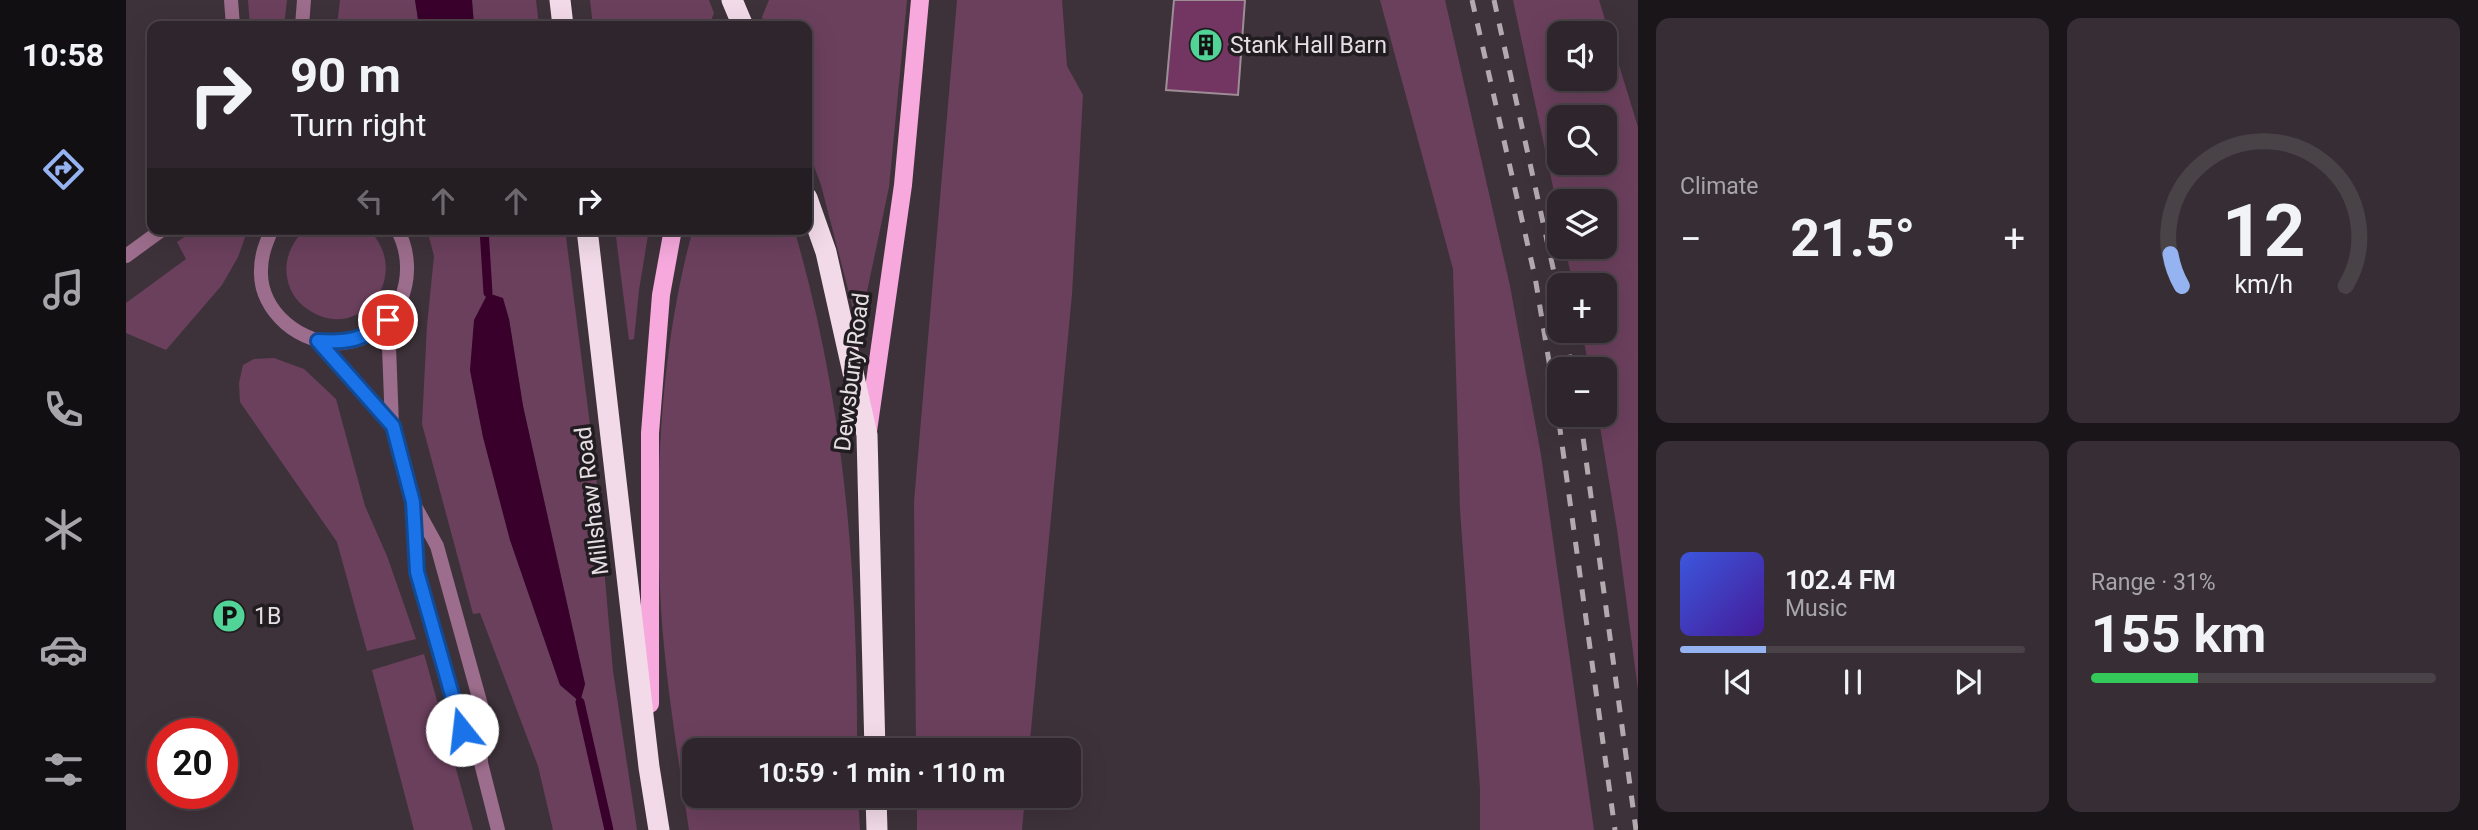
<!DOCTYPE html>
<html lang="en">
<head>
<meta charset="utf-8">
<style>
	:root { --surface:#2e262c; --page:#362e34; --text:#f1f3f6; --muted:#a7a5a9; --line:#494348; --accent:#95b2f1 }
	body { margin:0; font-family:Roboto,sans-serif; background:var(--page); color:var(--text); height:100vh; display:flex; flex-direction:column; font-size:26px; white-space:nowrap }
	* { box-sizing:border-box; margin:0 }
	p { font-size:23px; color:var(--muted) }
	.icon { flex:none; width:38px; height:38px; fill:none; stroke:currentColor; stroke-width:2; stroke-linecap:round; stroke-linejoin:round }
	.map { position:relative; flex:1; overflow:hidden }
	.side { display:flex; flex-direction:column; gap:18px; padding:18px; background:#191518; width:840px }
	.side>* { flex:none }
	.top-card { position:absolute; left:21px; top:21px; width:665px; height:214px; border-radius:14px; box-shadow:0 7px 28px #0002,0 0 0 2px var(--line); background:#2e262c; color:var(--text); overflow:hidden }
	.controls { position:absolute; left:1421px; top:21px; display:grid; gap:14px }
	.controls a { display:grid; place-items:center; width:70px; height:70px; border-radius:14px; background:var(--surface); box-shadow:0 7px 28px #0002,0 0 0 2px var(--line); font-size:35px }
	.speed { position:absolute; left:21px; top:718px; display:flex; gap:14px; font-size:35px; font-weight:700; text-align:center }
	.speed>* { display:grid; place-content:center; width:91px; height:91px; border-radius:50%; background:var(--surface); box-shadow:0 7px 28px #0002,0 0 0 2px var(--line); line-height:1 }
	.speed .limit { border:10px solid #d22; background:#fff; color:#111 }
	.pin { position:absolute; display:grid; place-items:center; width:60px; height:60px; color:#fff; margin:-30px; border:4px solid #fff; border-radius:50%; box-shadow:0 2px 7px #0007 }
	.me { position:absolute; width:77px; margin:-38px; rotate:344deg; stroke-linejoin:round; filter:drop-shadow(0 0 5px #0008) }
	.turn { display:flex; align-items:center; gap:24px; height:147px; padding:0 28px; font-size:32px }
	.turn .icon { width:91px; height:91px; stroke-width:2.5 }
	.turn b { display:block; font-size:49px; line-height:60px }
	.lanes { display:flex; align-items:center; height:66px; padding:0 28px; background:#0003; justify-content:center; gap:35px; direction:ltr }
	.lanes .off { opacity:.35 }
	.big { font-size:52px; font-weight:700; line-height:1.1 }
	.side .tile { flex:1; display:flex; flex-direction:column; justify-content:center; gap:10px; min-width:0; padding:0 24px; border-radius:14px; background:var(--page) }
	.side .dial { align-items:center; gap:0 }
	.dial svg { height:182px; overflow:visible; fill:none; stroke:var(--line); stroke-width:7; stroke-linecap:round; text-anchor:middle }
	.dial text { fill:var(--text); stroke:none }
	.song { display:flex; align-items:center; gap:21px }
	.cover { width:84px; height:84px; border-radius:10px; background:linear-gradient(135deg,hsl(230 70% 55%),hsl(260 70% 35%)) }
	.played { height:7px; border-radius:4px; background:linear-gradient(90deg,var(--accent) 25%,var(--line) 25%) }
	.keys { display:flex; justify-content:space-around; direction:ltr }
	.heat { display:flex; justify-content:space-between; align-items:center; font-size:38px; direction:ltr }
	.charge { height:10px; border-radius:5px; background:linear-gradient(90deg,#34c759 31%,var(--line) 0) }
	.side .tiles { flex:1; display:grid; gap:18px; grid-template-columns:repeat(2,1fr) }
	.trip { position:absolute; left:556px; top:738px; width:399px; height:70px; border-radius:14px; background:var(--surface); box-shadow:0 7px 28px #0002,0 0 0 2px var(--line); font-weight:700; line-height:70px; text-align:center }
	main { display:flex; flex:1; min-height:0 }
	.dock { display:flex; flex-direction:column; width:126px; justify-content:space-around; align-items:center; background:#120f12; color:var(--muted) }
	.dock .icon { width:49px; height:49px }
	.dock .selected { color:var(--accent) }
	.dock b { font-size:32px; color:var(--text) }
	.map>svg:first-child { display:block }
	.green { fill:#6b405d; fill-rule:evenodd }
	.water { fill:#39002c }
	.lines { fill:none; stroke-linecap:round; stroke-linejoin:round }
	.stream { stroke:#39002c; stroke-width:9 }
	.building { fill:#733561; stroke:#9c8d96; stroke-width:2 }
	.lane { stroke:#9c6d8c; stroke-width:14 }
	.primary { stroke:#f7a9dd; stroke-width:18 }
	.highway { stroke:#f2dae9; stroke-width:21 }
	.rail { stroke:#b3aab0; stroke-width:5; stroke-dasharray:12 12; stroke-linecap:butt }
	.route-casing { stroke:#114b97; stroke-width:18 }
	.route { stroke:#1a73e8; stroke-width:12 }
	.labels { text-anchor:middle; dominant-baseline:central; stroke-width:7; stroke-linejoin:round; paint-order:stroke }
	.poi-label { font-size:23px; fill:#e6dee3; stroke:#211c1f; text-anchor:start }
	.street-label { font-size:23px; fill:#e6dee3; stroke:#211c1f }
</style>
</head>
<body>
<main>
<nav class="dock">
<b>10:58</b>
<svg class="icon selected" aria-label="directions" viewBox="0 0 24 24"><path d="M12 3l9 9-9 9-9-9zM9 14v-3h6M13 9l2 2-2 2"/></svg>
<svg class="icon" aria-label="music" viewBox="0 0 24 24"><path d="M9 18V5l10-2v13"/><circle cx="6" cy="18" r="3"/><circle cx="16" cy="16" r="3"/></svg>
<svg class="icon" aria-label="phone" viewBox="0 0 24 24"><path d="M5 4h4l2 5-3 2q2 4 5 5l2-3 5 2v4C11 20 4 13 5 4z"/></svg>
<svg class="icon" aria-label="climate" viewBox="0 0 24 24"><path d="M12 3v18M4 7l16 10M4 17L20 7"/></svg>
<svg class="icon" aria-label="car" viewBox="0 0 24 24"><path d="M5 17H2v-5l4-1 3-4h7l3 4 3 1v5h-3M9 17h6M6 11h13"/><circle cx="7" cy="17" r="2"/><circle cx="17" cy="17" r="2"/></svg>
<svg class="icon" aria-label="filters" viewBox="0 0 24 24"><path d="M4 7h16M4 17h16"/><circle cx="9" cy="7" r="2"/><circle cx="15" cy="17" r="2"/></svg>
</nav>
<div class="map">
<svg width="1512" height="830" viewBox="0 0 1512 830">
	<rect width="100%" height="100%" fill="#3e323a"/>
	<!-- green -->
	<g class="green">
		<path d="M122 0H161L158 26H124Z"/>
		<path d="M214 0H289L293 26H211Z"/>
		<path d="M346 0H410L413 26H348Z"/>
		<path d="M464 0H583L588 13 583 26H467Z"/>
		<path d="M643 0H781L763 187 735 320H730L695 185 681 147V26H639L636 17Z"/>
		<path d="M831 0H936L941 66 957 95 946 294 903 751H790L788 502Z"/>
		<path d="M1254 0H1319L1384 286 1415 455 1468 830H1354V788L1334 509 1327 269Z"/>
		<path d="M1387 0H1473L1512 127V690L1491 529 1472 415H1479V369H1463L1456 331H1479V285H1447L1439 247H1479V201H1433V215ZM1433 33H1479V79H1433ZM1433 117H1479V163H1433Z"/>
		<path d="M70 229H122L112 257 96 285 40 350 0 333V303L60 259 51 242Z"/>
		<path d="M180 229H242C290 276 231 347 180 308 170 301 163 290 161 277 158 259 166 241 180 229Z"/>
		<path d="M301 229H439L469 464 487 671 511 830H427L412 766 354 613 347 614 296 424 301 326 308 256ZM383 319 397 406 459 684 454 702 434 685 384 540 357 437 344 370Z"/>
		<path d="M489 229H523L513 290 508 339 503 340Z"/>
		<path d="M567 229H668C718 398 732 576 731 751H569V796H732L734 830H563C552 757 540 683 535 609 528 485 534 349 567 229Z"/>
		<path d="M148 358 178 369 210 399 239 506 261 556 290 639 241 651 211 542 114 402 113 383 117 365 128 359Z"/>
		<path d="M298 654 347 830H288L246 670Z"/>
		<path d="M791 796H899L896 830H791Z"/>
	</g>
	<!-- water -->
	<g class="water">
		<path d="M289 0H346L348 26H293Z"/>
		<path d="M362 293 377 298 383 319 397 406 459 684 454 702 434 685 384 540 357 437 344 370 348 320Z"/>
	</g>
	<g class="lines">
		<!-- stream -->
		<g class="stream">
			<path d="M358 229 362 293"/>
			<path d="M454 702 483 830"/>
		</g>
	</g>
	<!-- building -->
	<path class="building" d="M1048 0H1119L1112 95 1040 90Z"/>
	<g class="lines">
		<!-- lane -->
		<g class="lane">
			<path d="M105 0 107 26"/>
			<path d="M176 26 178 0"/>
			<path d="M146 229C140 243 135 255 135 270 133 312 176 346 217 343 273 337 296 274 271 229"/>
			<path d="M0 256 37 229"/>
			<path d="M262 320 266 426 287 502 291 572 336 730 355 763"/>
			<path d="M192 341 266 426"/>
			<path d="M289 506 311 546 355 705V763L372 830"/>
		</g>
		<!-- primary -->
		<g class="primary">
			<path d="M742 431 777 185 794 0"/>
			<path d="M524 704V433L535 295 547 229"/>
		</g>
		<!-- highway -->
		<g class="highway">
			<path d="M434 0 437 26"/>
			<path d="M606 0 617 26"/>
			<path d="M681 198 700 252 741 435 749 751"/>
			<path d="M461 229 523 767 533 830"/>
			<path d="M750 796 751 830"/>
		</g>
		<!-- rail -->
		<g class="rail">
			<path d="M1346 0 1409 277 1433 422 1489 830"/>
			<path d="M1368 0 1433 295"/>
			<path d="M1439 331 1446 369"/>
			<path d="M1454 415 1510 830"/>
		</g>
	</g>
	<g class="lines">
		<defs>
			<path id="route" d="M262 320C238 340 222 343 192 341L267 426 287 502 291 572 336 730"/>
		</defs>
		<!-- route casing -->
		<use href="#route" class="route-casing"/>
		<!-- route -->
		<use href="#route" class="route"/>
	</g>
	<!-- icons -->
	<defs>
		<symbol id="building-disc" viewBox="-11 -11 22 22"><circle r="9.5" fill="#52d397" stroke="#211c1f"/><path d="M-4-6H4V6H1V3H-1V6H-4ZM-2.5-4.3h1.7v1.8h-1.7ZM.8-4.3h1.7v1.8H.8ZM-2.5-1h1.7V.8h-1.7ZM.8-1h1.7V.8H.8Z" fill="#111"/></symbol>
		<symbol id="parking-disc" viewBox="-11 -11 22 22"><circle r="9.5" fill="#52d397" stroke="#211c1f"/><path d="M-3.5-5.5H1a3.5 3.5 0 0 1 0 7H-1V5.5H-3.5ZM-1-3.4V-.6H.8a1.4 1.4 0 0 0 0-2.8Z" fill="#111"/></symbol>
	</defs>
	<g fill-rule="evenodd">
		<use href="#building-disc" x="1061" y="26" width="38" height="38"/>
		<use href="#parking-disc" x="84" y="597" width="38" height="38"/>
	</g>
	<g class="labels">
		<!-- poi labels -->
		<g class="poi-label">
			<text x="1104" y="45">Stank Hall Barn</text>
			<text x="128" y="616">1B</text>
		</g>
		<!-- street labels -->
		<g class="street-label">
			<text transform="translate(726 372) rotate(-83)">Dewsbury Road</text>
			<text transform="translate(466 501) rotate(-97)">Millshaw Road</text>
		</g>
	</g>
</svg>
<div class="controls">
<a><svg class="icon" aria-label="sound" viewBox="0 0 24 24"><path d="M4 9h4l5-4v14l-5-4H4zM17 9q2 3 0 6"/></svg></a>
<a><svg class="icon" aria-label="search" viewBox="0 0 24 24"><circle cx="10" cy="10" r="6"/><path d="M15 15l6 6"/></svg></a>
<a><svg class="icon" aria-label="layers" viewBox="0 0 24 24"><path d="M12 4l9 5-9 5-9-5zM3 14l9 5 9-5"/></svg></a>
<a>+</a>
<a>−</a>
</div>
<div class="speed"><div class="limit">20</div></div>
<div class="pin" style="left:262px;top:320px;background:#d93025"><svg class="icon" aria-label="arrive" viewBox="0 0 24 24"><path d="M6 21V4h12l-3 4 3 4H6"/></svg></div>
<svg class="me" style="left:336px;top:730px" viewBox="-20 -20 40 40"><circle r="19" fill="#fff"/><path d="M0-13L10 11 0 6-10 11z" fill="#1a73e8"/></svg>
<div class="trip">10:59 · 1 min · 110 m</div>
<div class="top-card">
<div class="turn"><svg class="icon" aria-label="right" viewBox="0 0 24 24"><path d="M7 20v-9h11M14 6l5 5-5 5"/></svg><div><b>90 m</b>Turn right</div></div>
<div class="lanes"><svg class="icon off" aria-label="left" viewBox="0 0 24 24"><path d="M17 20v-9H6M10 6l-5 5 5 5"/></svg><svg class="icon off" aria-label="ahead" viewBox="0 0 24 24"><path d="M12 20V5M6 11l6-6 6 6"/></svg><svg class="icon off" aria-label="ahead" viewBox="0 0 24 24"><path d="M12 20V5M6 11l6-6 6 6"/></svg><svg class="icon" aria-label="right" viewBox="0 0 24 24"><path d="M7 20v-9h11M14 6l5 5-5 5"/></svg></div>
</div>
</div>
<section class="side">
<div class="tiles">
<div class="tile"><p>Climate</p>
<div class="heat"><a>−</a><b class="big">21.5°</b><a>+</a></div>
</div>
<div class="tile dial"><svg viewBox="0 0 100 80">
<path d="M14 69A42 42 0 1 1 86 69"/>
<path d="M14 69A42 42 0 0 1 9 55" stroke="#95b2f1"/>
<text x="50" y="56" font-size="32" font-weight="700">12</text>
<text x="50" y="72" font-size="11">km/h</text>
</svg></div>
<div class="tile">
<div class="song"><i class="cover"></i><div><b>102.4 FM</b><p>Music</p></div></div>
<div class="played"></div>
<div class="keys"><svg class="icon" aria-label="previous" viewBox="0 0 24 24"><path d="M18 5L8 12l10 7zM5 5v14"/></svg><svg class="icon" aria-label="pause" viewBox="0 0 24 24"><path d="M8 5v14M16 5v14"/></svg><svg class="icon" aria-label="next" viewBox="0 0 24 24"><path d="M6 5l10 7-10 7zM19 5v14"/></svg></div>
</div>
<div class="tile"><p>Range · 31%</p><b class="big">155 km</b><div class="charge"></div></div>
</div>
</section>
</main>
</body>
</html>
